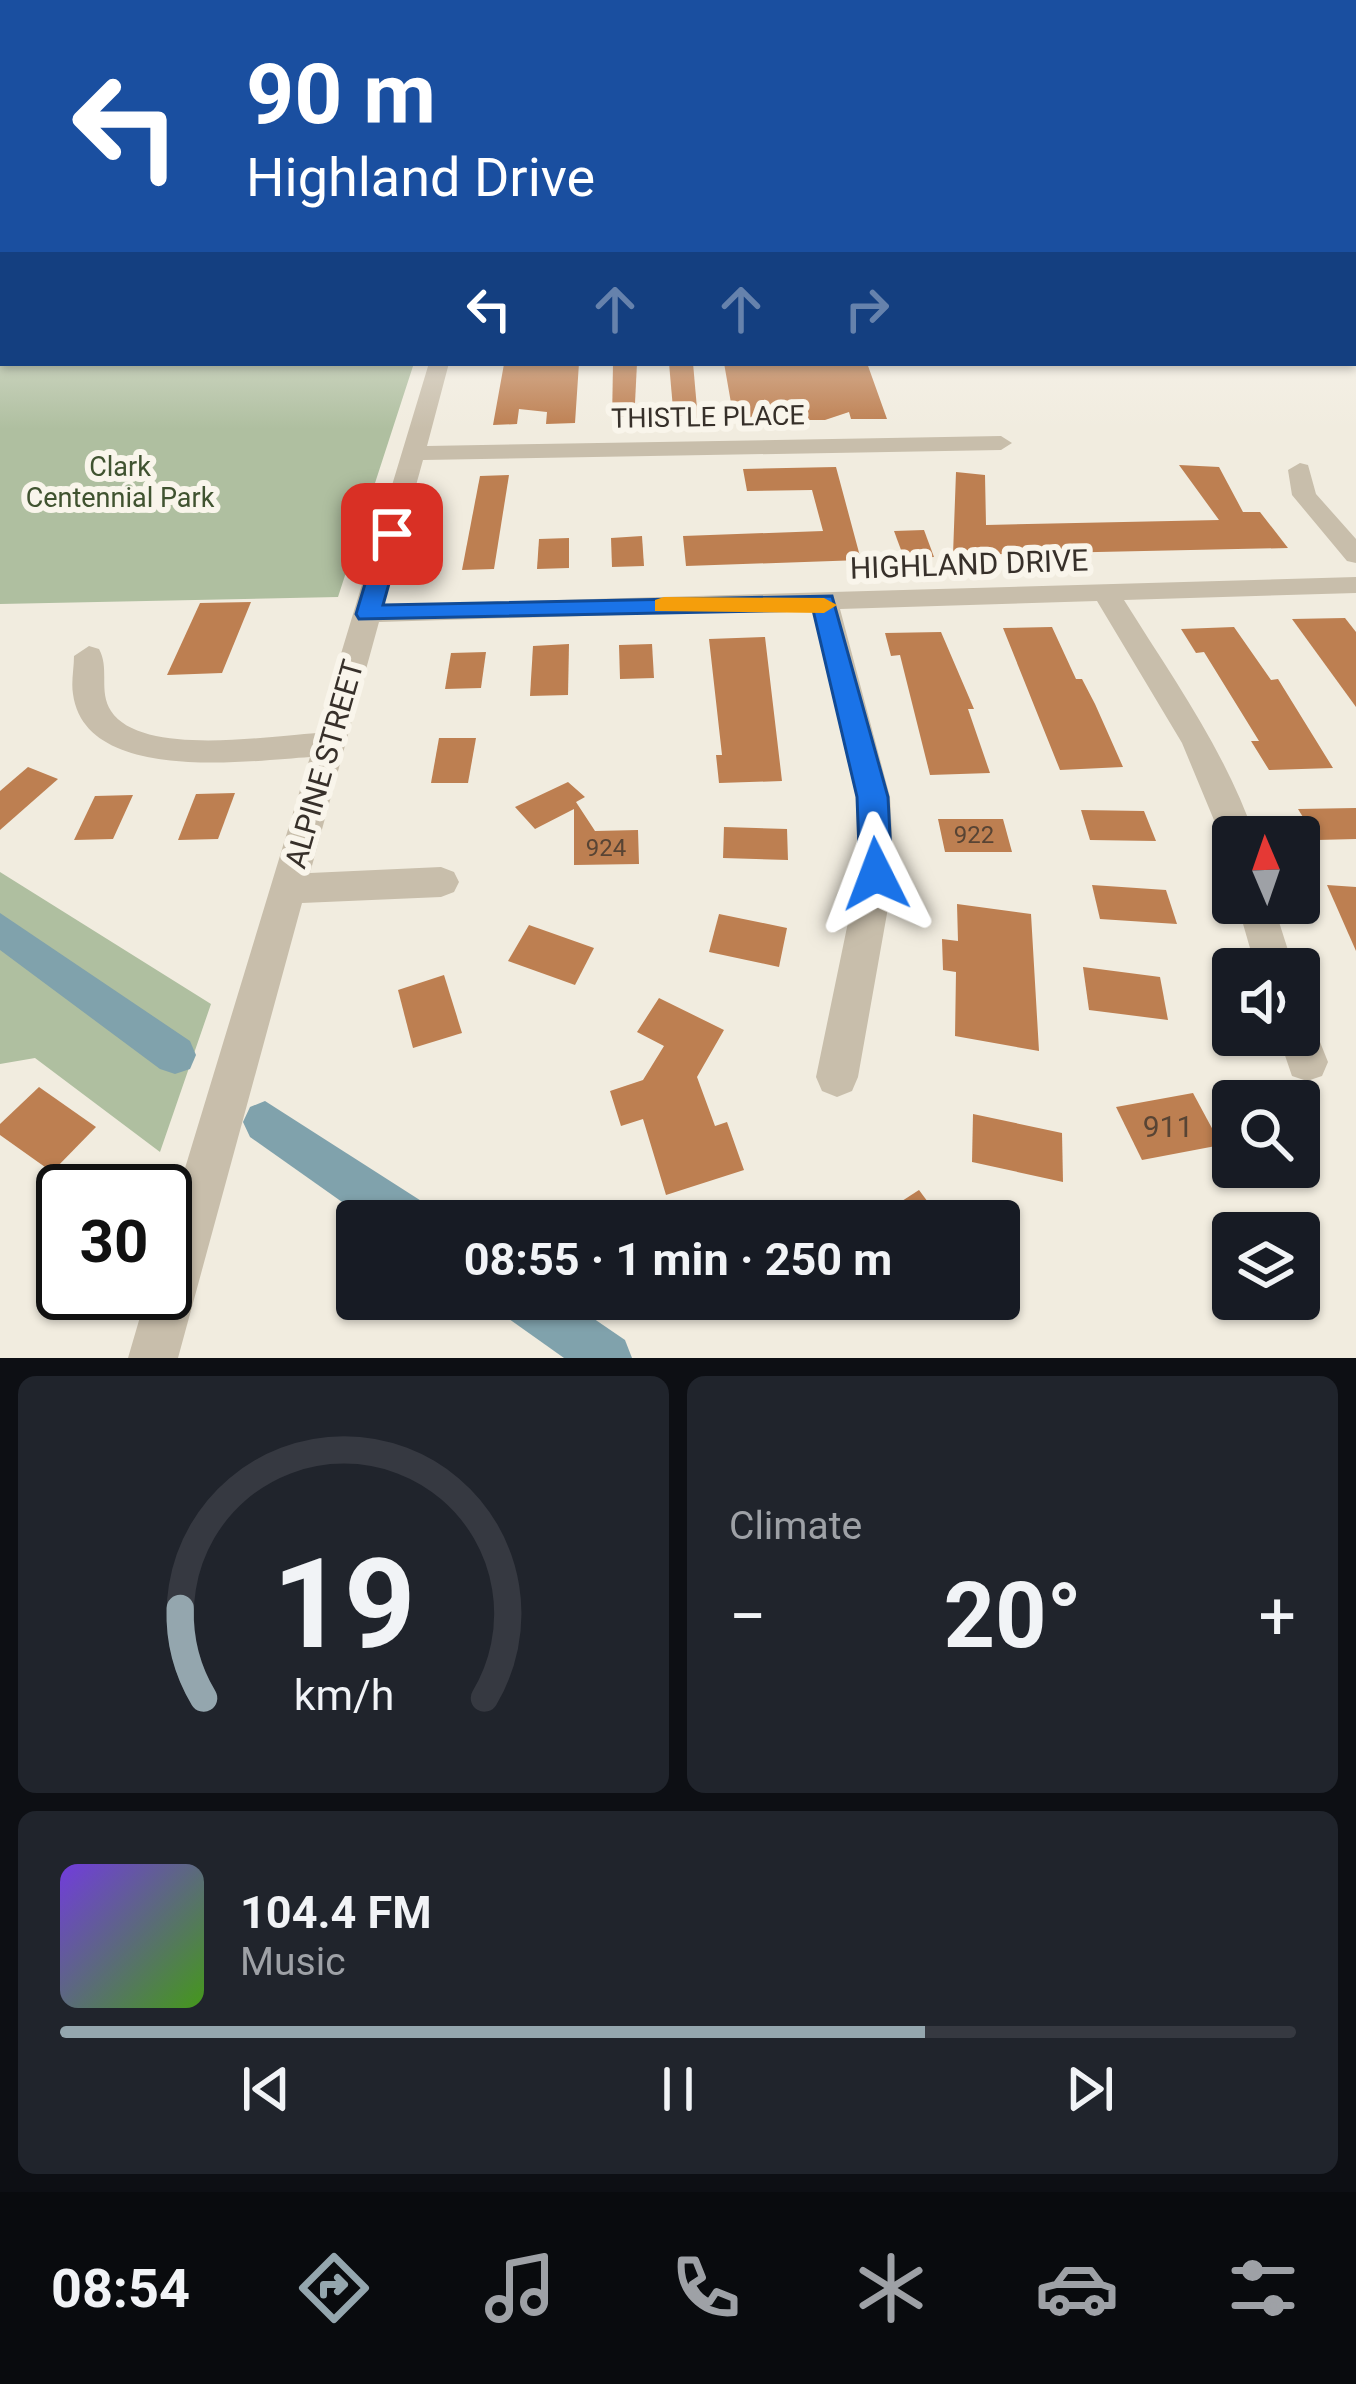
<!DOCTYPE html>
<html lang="en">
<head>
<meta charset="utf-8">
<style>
	:root { --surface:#171b24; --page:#20242c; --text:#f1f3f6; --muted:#9ea1a6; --line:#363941; --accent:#94a6ae }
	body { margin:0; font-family:Roboto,sans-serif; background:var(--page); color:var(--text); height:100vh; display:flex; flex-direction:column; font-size:45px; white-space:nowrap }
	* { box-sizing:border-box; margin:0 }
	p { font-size:39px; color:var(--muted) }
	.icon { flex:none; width:66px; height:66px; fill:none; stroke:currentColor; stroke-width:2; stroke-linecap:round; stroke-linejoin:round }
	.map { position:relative; height:1358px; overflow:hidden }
	.details { display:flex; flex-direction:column; gap:18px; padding:18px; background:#0d0f14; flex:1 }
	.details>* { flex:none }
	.hud { position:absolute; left:0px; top:0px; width:1356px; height:366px; box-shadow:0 3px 9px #0004; background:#1a4fa0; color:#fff; overflow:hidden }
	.needle { width:78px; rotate:358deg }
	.controls { position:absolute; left:1212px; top:816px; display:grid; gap:24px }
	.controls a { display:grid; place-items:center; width:108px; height:108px; border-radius:12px; background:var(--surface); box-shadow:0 3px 9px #0004; font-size:60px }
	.speed { position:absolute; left:36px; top:1164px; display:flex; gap:24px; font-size:60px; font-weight:700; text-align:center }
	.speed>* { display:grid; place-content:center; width:156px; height:156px; border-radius:50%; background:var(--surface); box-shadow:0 3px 9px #0004; line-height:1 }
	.speed .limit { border:6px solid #111; border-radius:18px; background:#fff; color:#111 }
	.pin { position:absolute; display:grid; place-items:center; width:102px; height:102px; color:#fff; margin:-51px; border-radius:24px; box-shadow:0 6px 18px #0006 }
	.me { position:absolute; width:132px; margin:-66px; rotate:357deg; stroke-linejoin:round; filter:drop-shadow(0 0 9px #0008) }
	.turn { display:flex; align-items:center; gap:42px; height:252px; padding:0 48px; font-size:54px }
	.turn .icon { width:156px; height:156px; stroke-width:2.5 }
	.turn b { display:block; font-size:84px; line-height:102px }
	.lanes { display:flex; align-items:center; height:114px; padding:0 48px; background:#0003; justify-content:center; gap:60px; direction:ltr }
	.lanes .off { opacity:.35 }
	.big { font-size:90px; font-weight:700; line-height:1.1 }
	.details .card { flex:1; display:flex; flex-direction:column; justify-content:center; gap:18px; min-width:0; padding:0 42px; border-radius:18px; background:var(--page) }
	.details .dial { align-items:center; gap:0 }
	.dial svg { height:312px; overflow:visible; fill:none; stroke:var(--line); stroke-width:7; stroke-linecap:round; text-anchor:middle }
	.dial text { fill:var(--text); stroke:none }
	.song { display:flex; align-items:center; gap:36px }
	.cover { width:144px; height:144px; border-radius:18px; background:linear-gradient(135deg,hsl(260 70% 55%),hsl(100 70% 35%)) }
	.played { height:12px; border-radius:6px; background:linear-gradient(90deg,var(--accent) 70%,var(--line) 70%) }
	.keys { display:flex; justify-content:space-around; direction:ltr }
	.heat { display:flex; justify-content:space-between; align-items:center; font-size:66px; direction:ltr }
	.details .tiles { flex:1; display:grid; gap:18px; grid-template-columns:1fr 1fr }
	.card:last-child { grid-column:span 2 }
	.trip { position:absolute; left:336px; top:1200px; width:684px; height:120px; border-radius:12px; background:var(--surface); box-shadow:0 3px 9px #0004; font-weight:700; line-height:120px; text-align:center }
	.tabs { display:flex; height:192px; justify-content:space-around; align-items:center; background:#090b0e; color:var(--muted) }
	.tabs .icon { width:84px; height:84px }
	.tabs .current { color:var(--accent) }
	.tabs b { font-size:54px; color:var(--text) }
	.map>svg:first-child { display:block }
	.green { fill:#afbfa0 }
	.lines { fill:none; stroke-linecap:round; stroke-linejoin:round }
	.canal { fill:#80a2ac; fill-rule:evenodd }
	.building { fill:#bd7f51 }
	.minor { fill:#c8beab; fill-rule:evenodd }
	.route { fill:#1a73e8; stroke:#114b97; stroke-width:3 }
	.slow { fill:#f59e0b }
	.labels { text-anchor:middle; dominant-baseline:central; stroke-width:12; stroke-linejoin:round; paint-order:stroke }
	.number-label { font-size:24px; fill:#584434 }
	.far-street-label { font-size:27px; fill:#37302a; stroke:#f9f5eb }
	.far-park-label { font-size:27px; fill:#405330; stroke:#f9f5eb }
	.street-label { font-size:30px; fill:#37302a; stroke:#f9f5eb }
	.near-number-label { font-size:30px; fill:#584434 }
</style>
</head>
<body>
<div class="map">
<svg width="1356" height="1358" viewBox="0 0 1356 1358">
	<rect width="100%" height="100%" fill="#f1ecdf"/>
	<!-- green -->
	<g class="green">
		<path d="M0 239 3 363H414L338 597 0 604Z"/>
		<path d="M0 872 211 1004 160 1152 35 1058 0 1064Z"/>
	</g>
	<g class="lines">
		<!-- canal -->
		<g class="canal">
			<path d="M0 913 190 1041 196 1055 190 1069 175 1074 160 1069 0 950Z"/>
			<path d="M265 1101 426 1204 432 1221H369L250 1137 243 1122 250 1107Z"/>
			<path d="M497 1299H565L625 1340 632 1358H564L505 1316Z"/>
		</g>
	</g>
	<!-- building -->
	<g class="building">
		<path d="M579 363 575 423 546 424 547 412 519 409 517 424 493 425 504 364Z"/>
		<path d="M613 363H637L634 423H612Z"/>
		<path d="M669 363H693L698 420H674Z"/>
		<path d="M724 363H867L887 419H851L849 412 825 420H734Z"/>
		<path d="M1179 465 1219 467 1243 512H1260L1288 548 953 555 956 472 985 475 986 525 1219 520Z"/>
		<path d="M836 467 861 560 686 566 683 536 823 531 812 490 747 491 743 469Z"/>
		<path d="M509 475 494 569 462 570 480 476Z"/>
		<path d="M924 530 934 557 904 558 894 531Z"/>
		<path d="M642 536 644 566 612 567 611 538Z"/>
		<path d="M569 538V568L537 569 539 539Z"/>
		<path d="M251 602 222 673 167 675 200 603Z"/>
		<path d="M1345 618 1356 632V707L1292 619Z"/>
		<path d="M1052 627 1076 679H1082L1095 704 1123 767 1060 770 1003 628Z"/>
		<path d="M1234 627 1271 680 1278 679 1333 768 1269 770 1251 741H1259L1204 652 1196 653 1181 629Z"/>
		<path d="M941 632 974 709H968L990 773 930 775 900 655 891 656 885 633Z"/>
		<path d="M765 637 782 781 719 783 716 755H722L709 639Z"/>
		<path d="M569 644 568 695 530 696 533 646Z"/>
		<path d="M652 644 654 678 620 679 619 645Z"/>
		<path d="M486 652 481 688 445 689 451 653Z"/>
		<path d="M439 738H476L468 783H431Z"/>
		<path d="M28 767 58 779 0 830V791Z"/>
		<path d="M568 782 585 797 576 802 595 831 638 830 639 864 574 865V809L535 829 515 807Z"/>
		<path d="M235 793 218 839 178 840 196 794Z"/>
		<path d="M133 795 113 839 74 840 95 796Z"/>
		<path d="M1356 808V839L1317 840 1298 809Z"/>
		<path d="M1081 810 1144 811 1156 841 1090 840Z"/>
		<path d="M938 819H1003L1012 852H945Z"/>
		<path d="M724 827 787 829 788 860 723 858Z"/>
		<path d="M1092 885 1166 890 1177 924 1100 919Z"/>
		<path d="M1327 885 1356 887V951Z"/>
		<path d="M957 904 1031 914 1039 1051 955 1036 956 972 943 970 942 939 958 941Z"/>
		<path d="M719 914 787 928 779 967 709 952Z"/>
		<path d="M529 925 594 948 575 985 508 961Z"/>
		<path d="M1083 967 1160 977 1168 1020 1089 1010Z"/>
		<path d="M444 975 462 1033 413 1048 398 990Z"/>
		<path d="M659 998 724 1030 697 1077 715 1126 727 1122 744 1170 666 1195 643 1119 621 1126 610 1091 643 1080 664 1046 637 1032Z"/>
		<path d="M39 1087 96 1127 52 1172 0 1135V1124Z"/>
		<path d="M1193 1093 1221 1145 1142 1160 1116 1107Z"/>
		<path d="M973 1114 1062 1133 1063 1182 972 1162Z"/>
		<path d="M919 1190 942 1221H871Z"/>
	</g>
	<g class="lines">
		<!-- minor -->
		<g class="minor">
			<path d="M1353 336 1356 337V349L1353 348Z"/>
			<path d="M429 363H449L427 446 1001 436 1012 443 1001 450 423 460 383 605 1356 577V593L1124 600C1172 677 1225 750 1255 837H1233V849L1221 837 1182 743 1097 601 840 609 890 797 894 874 858 1077 852 1091 837 1097 822 1091 816 1077 858 874 856 797 812 609 379 622 310 873 441 867 454 872 459 882 454 892 441 897 302 903 178 1358H128L147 1293H165V1234L310 757C248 761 85 784 73 694 71 682 74 668 74 656L89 646 99 649C110 669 98 691 111 711 141 757 268 736 317 733Z"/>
			<path d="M1300 463 1308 465 1316 494 1356 539V563L1347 561 1292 495 1288 470Z"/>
			<path d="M1237 903H1273L1294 969H1256Z"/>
			<path d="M1299 1017 1312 1022 1328 1062 1322 1076 1307 1081 1292 1076 1278 1035H1299Z"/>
		</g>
	</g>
	<!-- sky -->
	<linearGradient id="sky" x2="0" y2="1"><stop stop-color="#7eadd0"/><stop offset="0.56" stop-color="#f9f6f1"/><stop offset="1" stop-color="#f9f6f1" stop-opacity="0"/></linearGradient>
	<rect width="1356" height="429" fill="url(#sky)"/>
	<!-- route -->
	<path class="route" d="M392 527 403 534 383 605 832 596 888 797 892 874 888 884H864L860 874 857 797 813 610 359 619 356 614 380 534Z"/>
	<!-- slow -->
	<path class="slow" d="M664 597 824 598 837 605 824 613 655 611V600Z"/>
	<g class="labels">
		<!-- number labels -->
		<g class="number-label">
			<text x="974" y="835">922</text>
			<text x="606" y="848">924</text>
		</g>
		<!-- far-street labels -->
		<g class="far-street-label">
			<text transform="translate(708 417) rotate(-1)">THISTLE PLACE</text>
		</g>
		<!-- far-park labels -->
		<g class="far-park-label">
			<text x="120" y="467">Clark<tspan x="120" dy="31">Centennial Park</tspan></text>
		</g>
		<!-- street labels -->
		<g class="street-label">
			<text transform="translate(969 564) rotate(-2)">HIGHLAND DRIVE</text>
			<text transform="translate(324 764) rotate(-74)">ALPINE STREET</text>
		</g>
		<!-- near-number labels -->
		<g class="near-number-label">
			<text x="1168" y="1126">911</text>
		</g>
	</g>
</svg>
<div class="controls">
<a><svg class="needle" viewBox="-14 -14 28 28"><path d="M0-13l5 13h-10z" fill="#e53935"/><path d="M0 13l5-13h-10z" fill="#9ea1a6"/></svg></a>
<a><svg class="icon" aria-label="sound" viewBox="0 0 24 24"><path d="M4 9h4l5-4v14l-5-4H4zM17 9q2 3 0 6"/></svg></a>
<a><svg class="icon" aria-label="search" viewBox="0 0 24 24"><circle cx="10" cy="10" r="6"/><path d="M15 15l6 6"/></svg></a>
<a><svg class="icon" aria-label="layers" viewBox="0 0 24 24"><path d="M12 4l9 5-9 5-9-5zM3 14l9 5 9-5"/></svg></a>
</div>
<div class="speed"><div class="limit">30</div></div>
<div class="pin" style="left:392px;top:534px;background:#d93025"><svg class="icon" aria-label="arrive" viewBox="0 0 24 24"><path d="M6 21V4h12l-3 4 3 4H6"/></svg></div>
<svg class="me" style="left:876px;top:874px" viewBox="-20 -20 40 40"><path d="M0-17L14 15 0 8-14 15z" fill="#1a73e8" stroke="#fff" stroke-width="4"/></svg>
<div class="trip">08:55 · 1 min · 250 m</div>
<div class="hud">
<div class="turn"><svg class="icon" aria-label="left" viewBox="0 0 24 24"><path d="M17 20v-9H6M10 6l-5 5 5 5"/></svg><div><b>90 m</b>Highland Drive</div></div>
<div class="lanes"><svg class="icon" aria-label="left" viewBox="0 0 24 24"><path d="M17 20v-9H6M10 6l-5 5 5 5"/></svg><svg class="icon off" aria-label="ahead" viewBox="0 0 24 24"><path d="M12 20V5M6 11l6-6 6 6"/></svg><svg class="icon off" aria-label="ahead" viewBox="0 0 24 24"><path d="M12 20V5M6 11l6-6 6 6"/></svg><svg class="icon off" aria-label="right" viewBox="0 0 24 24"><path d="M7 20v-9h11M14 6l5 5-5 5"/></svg></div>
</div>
</div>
<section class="details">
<div class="tiles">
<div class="card dial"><svg viewBox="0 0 100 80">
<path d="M14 69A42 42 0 1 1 86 69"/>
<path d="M14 69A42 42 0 0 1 8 46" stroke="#94a6ae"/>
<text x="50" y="56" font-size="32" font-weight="700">19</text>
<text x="50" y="72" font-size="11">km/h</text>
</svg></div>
<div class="card"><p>Climate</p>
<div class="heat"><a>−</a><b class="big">20°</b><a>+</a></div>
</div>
<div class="card">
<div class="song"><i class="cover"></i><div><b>104.4 FM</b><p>Music</p></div></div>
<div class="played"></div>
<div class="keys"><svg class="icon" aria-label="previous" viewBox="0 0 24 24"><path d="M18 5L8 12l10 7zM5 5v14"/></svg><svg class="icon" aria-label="pause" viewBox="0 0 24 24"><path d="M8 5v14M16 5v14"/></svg><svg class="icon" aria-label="next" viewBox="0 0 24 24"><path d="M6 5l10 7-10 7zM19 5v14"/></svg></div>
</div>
</div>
</section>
<nav class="tabs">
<b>08:54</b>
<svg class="icon current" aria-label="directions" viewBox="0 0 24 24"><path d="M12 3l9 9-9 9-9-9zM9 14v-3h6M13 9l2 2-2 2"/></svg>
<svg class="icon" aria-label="music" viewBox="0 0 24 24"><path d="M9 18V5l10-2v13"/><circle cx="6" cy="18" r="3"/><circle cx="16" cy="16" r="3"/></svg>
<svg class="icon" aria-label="phone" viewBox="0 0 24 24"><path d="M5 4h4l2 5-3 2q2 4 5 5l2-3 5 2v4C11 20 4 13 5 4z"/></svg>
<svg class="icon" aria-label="climate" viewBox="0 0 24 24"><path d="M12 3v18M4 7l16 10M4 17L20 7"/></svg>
<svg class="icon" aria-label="car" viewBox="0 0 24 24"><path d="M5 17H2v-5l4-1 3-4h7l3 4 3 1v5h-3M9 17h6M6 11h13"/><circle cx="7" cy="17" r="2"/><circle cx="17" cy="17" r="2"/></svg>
<svg class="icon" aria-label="filters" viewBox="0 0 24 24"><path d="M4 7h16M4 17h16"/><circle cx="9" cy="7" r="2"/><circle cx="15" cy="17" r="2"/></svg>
</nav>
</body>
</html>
